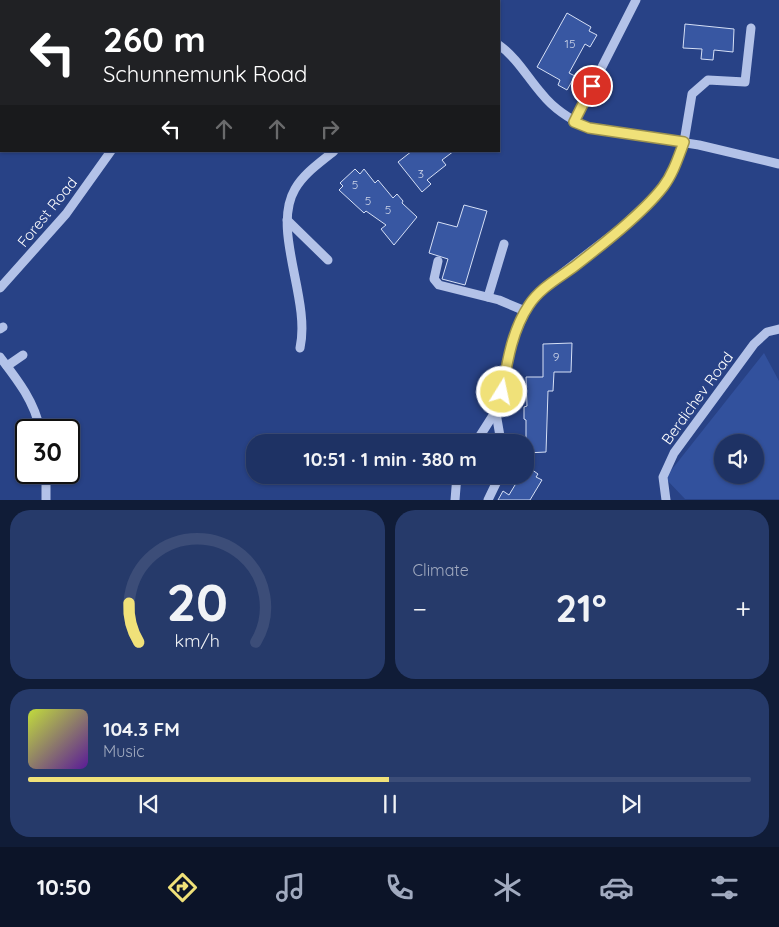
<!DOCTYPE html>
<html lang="en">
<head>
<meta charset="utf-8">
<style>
	:root { --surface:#1e3264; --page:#263a6a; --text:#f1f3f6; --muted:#a1aabf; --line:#3c4d78; --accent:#f0e179 }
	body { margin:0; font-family:Quicksand,sans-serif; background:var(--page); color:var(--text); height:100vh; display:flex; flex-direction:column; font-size:19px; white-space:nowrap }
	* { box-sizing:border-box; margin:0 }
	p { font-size:16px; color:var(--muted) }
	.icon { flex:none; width:28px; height:28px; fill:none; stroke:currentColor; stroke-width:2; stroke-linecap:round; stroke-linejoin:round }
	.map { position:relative; height:500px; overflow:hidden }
	.sheet { display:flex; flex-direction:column; gap:10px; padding:10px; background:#101c37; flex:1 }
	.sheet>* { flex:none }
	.hud { position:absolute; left:0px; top:0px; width:500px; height:152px; box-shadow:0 1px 4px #0004,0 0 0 1px var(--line); background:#202124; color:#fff; overflow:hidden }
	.fabs { position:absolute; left:714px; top:434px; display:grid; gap:10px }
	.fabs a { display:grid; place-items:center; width:50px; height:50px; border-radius:50%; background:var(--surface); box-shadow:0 1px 4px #0004,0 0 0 1px var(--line); font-size:25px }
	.speed { position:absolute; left:15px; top:419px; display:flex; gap:10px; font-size:25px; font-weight:700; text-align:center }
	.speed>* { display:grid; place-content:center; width:65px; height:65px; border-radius:50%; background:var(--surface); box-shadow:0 1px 4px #0004,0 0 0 1px var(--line); line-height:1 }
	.speed .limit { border:2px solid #111; border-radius:8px; background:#fff; color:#111 }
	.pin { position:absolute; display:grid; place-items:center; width:42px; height:42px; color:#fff; margin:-21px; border:2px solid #fff; border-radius:50%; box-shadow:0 1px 5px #0007 }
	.me { position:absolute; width:55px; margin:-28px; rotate:10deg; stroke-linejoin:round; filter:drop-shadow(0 0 4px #0008) }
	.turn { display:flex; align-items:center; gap:18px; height:105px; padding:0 20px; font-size:22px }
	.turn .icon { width:65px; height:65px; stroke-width:2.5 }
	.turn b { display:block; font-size:35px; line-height:42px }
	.lanes { display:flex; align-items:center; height:48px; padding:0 20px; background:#0003; justify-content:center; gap:25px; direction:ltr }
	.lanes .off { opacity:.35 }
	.big { font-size:38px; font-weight:800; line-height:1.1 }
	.sheet .widget { flex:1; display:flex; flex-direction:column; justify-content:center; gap:8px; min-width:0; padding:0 18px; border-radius:20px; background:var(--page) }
	.sheet .dial { align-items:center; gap:0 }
	.dial svg { height:130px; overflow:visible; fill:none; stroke:var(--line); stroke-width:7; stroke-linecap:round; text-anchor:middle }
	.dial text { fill:var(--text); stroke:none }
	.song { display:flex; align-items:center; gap:15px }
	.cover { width:60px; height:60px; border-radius:8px; background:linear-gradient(135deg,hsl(70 70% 55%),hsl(270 70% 35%)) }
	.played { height:5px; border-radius:2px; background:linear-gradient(90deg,var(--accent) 50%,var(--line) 50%) }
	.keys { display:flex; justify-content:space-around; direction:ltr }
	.heat { display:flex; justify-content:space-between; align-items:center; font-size:28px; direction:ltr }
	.sheet .tiles { flex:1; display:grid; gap:10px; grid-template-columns:1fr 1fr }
	.widget:last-child { grid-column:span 2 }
	.trip { position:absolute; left:246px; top:434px; width:288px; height:50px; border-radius:20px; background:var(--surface); box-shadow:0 1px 4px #0004,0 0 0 1px var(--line); font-weight:800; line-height:50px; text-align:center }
	.menu { display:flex; height:80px; justify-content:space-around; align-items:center; background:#0c1428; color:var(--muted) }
	.menu .icon { width:35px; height:35px }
	.menu .active { color:var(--accent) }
	.menu b { font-size:22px; color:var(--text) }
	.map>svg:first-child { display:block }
	.green { fill:#32519d; fill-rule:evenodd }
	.building { fill:#3857a2; stroke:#d6e0f6 }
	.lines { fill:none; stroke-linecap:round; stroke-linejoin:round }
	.minor { stroke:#b3c2e8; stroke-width:9 }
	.route-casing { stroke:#9c924f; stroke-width:12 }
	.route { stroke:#f0e179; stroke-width:9 }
	.labels { text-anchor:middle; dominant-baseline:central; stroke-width:5; stroke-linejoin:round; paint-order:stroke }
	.number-label { font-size:12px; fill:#cdd5e8 }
	.street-label { font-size:15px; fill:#fff; stroke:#284286 }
</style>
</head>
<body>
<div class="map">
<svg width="779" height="500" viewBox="0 0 779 500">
	<rect width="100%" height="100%" fill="#284286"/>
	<!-- green -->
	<path class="green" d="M764 353 779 381V499H685L665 478ZM722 442H755V475H722Z"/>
	<!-- building -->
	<g class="building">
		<path d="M567 13 591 27 589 31 597 35 590 47 585 44 569 73 575 76 567 90 558 85 560 80 537 67Z"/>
		<path d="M685 24 734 29 733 52 714 50 713 60 701 59 702 49 683 48Z"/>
		<path d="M412 151H454L442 160 446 165 427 180 431 184 422 192 398 162Z"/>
		<path d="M355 169 360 174 364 169 375 183 378 180 393 198 397 194 403 201 402 203 417 217 394 245 381 229 386 225 366 211 364 213 339 190 343 186 340 183Z"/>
		<path d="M464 205 487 211 465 285 442 279 448 259 429 253 438 222 457 227Z"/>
		<path d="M572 343 571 372H554L553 391H548L546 452 526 453V420L524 419V407L527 406 526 377H543V344Z"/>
		<path d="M531 469 538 474 536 477 542 480 530 500H498L503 491 509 495 521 475H525V470L529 473Z"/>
	</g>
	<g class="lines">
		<!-- minor -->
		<g class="minor">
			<path d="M352 0 354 1"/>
			<path d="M433 0 435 1"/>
			<path d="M228 1 230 0"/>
			<path d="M375 1 376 0"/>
			<path d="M499 45C518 59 527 77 542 94 554 109 571 120 589 128L699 145 779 164"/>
			<path d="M574 122 636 0"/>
			<path d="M287 220 328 260"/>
			<path d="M438 261 434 279 439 285 499 300 525 311"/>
			<path d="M0 288 66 214 111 151"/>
			<path d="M488 297 504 244"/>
			<path d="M0 329 3 327"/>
			<path d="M300 348C311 299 271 230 295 189 304 173 321 162 334 151"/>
			<path d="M0 357C17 379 35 402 40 430"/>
			<path d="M7 366 23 355"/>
			<path d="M496 413 501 442"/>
			<path d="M476 442 499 406 511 344 529 304 543 288 621 228 663 188 674 170 684 142 692 94 708 80 745 82 751 28"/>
			<path d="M46 500V472"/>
			<path d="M455 500 457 475"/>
			<path d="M488 500 500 475"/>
			<path d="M666 500 663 477 674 453 754 344 767 332 779 329"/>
		</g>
	</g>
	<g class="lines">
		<defs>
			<path id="route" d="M502 392C507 363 512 330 529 305 540 288 559 278 575 266 602 245 643 213 663 187 673 174 678 158 684 142L589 128 574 122 592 86"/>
		</defs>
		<!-- route casing -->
		<use href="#route" class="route-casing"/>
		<!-- route -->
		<use href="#route" class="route"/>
	</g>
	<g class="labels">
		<!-- number labels -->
		<g class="number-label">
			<text x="570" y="43">15</text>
			<text x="421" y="173">3</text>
			<text x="355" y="184">5</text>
			<text x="368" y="200">5</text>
			<text x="388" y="209">5</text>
			<text x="556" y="356">9</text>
		</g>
		<!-- street labels -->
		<g class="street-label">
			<text transform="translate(47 212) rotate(-51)">Forest Road</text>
			<text transform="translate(697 398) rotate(-54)">Berdichev Road</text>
		</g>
	</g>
</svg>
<div class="fabs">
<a><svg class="icon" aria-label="sound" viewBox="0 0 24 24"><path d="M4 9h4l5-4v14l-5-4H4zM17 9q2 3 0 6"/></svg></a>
</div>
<div class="speed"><div class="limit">30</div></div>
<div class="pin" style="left:592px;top:86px;background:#d93025"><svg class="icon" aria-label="arrive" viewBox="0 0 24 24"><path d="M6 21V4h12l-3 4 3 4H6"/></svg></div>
<svg class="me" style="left:502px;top:392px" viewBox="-20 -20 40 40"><circle r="17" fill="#f0e179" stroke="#fff" stroke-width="3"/><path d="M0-11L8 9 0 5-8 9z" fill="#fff"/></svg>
<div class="trip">10:51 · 1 min · 380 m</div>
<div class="hud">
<div class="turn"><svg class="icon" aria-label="left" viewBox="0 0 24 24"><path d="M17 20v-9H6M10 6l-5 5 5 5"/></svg><div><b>260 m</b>Schunnemunk Road</div></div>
<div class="lanes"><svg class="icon" aria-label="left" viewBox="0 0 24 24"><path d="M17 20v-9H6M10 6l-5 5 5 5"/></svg><svg class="icon off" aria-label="ahead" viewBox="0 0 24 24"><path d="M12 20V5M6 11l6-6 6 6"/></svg><svg class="icon off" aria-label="ahead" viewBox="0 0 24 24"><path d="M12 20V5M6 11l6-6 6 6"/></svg><svg class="icon off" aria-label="right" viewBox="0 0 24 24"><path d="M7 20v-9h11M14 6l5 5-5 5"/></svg></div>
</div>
</div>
<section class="sheet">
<div class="tiles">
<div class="widget dial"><svg viewBox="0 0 100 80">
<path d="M14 69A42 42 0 1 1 86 69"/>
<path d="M14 69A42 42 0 0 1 8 45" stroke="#f0e179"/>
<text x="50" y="56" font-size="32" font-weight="700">20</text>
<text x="50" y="72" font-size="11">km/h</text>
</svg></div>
<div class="widget"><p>Climate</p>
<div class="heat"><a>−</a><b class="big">21°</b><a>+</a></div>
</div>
<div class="widget">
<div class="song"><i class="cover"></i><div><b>104.3 FM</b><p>Music</p></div></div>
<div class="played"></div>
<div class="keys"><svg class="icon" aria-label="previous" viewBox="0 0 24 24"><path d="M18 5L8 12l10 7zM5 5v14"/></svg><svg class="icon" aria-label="pause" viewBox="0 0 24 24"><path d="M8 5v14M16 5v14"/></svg><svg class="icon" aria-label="next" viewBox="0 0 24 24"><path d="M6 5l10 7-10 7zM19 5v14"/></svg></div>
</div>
</div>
</section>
<nav class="menu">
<b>10:50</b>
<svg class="icon active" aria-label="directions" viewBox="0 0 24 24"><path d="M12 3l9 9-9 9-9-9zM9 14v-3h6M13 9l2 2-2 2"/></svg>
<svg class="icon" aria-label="music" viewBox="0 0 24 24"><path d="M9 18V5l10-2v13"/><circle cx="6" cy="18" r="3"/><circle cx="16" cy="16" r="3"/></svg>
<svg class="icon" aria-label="phone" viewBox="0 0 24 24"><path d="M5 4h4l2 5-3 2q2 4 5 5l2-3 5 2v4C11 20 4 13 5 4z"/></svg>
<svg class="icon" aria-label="climate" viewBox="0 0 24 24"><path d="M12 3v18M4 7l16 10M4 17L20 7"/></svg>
<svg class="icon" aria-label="car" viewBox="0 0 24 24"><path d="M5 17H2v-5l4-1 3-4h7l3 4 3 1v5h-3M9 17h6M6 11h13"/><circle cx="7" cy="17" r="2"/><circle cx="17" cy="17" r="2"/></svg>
<svg class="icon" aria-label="filters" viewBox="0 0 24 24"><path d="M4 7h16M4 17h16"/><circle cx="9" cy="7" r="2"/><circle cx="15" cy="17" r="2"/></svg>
</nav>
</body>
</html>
